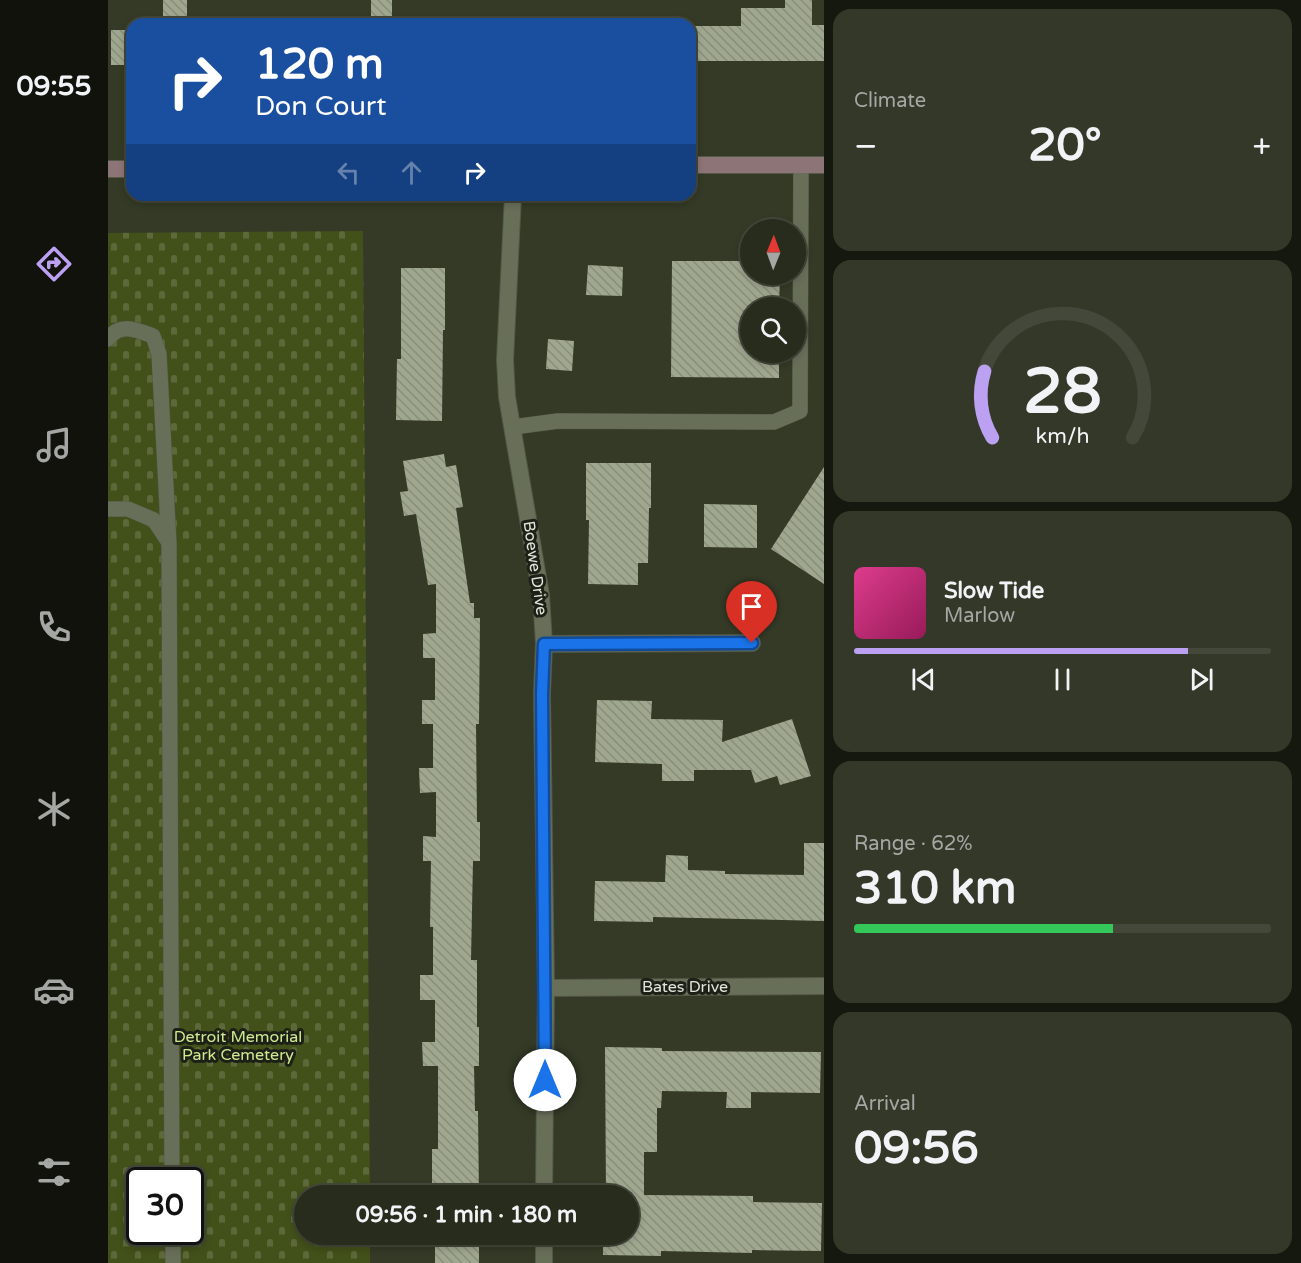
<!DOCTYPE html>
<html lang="en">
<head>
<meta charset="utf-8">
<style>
	:root { --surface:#272c1c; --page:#333829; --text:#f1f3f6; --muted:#a4a7a3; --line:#43483b; --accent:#bca0f2 }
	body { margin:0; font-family:"Varela Round",sans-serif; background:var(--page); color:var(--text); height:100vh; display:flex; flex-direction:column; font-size:22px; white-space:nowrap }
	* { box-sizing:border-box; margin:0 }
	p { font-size:20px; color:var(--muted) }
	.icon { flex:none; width:33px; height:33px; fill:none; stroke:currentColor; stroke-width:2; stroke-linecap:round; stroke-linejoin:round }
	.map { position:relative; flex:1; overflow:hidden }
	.drawer { display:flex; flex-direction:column; gap:9px; padding:9px; background:#15180f; width:477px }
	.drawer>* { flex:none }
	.hud { position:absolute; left:18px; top:18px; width:570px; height:183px; border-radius:18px; box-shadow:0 3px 9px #0003,0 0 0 2px var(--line); background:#1a4fa0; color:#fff; overflow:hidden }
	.needle { width:39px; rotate:1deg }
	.tools { position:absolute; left:632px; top:219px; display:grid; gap:12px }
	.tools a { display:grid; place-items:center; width:66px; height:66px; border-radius:50%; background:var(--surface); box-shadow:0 3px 9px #0003,0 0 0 2px var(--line); font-size:30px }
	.speed { position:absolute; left:18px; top:1167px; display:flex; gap:12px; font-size:30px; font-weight:700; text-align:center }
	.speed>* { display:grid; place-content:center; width:78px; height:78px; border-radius:50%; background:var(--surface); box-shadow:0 3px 9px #0003,0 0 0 2px var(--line); line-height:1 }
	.speed .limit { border:3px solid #111; border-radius:9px; background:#fff; color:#111 }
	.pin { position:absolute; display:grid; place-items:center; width:51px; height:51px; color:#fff; margin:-62px -26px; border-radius:50% 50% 50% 0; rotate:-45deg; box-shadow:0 0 6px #0007 }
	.pin .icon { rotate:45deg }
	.me { position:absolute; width:66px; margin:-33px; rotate:0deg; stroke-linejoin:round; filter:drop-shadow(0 0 4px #0008) }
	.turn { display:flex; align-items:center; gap:21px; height:126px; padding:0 30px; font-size:27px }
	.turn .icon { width:78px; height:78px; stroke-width:2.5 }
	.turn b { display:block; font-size:42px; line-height:51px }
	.lanes { display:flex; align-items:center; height:57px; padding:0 30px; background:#0003; justify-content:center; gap:30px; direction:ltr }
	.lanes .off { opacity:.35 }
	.big { font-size:45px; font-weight:700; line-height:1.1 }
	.drawer .tile { flex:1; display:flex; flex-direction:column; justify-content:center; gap:9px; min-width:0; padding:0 21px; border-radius:18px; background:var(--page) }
	.drawer .dial { align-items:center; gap:0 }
	.dial svg { height:156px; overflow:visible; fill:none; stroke:var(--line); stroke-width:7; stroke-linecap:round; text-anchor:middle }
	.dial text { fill:var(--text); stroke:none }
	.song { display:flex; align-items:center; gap:18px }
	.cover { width:72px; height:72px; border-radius:9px; background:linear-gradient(135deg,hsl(330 70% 55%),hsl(330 70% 35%)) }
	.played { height:6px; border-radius:3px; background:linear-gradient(90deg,var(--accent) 80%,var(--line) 80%) }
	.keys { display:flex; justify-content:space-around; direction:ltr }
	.heat { display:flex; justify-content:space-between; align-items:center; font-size:33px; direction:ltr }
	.charge { height:9px; border-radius:4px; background:linear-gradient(90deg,#34c759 62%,var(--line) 0) }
	.trip { position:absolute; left:186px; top:1185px; width:345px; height:60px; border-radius:30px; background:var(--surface); box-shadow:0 3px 9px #0003,0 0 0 2px var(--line); font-weight:700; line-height:60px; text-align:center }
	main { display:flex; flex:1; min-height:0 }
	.tabs { display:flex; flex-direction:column; width:108px; justify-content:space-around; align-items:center; background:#10120b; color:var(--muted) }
	.tabs .icon { width:42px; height:42px }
	.tabs .on { color:var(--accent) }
	.tabs b { font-size:27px; color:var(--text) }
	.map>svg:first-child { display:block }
	.cemetery { fill:url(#cemetery-stones); fill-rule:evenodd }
	.building { fill:url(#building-back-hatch) }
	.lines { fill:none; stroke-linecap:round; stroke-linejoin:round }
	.service-casing { stroke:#535847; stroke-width:16 }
	.minor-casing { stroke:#535847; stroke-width:18 }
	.secondary-casing { stroke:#535847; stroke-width:18 }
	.service { stroke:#686f59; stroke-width:15 }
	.minor { stroke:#686f59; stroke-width:16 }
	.secondary { stroke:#8d7476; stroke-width:16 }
	.route-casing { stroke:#114b97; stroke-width:15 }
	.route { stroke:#1a73e8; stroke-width:10 }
	.labels { text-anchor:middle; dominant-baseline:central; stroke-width:6; stroke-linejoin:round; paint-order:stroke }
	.street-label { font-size:16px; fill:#e1e5d9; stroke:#1d2017 }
	.park-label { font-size:16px; fill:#cfea8e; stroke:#1d2017 }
</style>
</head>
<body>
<main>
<nav class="tabs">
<b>09:55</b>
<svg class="icon on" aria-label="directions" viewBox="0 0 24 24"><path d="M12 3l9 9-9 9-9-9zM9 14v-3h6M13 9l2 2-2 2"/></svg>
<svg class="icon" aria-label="music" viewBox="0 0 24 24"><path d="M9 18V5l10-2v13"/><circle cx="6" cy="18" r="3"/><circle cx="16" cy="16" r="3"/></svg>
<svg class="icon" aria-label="phone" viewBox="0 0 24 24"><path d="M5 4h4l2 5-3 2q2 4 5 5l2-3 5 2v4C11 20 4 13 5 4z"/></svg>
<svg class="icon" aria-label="climate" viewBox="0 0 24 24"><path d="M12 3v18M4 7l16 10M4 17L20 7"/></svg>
<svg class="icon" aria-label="car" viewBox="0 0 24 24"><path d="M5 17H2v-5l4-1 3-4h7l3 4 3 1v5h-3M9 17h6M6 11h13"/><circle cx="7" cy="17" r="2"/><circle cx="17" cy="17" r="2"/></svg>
<svg class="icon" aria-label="filters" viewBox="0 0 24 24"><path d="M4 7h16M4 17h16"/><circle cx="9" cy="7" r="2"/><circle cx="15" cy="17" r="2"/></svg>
</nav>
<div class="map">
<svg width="716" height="1263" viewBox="0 0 716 1263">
	<defs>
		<pattern id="cemetery-stones" width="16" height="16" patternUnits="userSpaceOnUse" patternTransform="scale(1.5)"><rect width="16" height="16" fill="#42501a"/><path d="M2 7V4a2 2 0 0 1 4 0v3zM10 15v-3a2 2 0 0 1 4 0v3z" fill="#5d693b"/></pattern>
		<pattern id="building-back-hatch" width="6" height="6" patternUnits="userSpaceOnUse" patternTransform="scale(1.5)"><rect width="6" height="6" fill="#9fa78f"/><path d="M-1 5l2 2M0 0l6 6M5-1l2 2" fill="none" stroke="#888e7c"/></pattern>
	</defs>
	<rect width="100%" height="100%" fill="#343a26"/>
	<!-- cemetery -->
	<path class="cemetery" d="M255 231 262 1195 196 1196V1234L262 1235V1263H0V233ZM32 1180H82V1232H32Z"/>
	<!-- building -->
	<g class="building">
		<rect x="55" y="0" width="24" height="19"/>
		<rect x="263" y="0" width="21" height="22"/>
		<path d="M677 0H704V25H716V61H582V26H633V8H677Z"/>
		<rect x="3" y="30" width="21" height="35"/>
		<path d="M564 261H642V274H672L671 308H642V352H671V378L563 377Z"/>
		<path d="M480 265 515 267 514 296 478 295Z"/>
		<path d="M293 268H337V330H335L334 421 288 420 289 359H293Z"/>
		<path d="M440 339 466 341 464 371 438 369Z"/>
		<path d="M336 454 338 467 348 465 355 507 348 508 362 603H366V618H372L371 724H368L369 822H372V861H365L363 960H369V1027H371V1066H366L367 1111H370L371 1196H324V1149H330V1066H315L314 1042H327V1000H312V975H325V927H322L323 861H315V836L328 837V792L312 793 311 768H325V724H314V700H327V658H315V634L328 633V584L320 585 308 514 296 516 292 492 300 491 295 461Z"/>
		<path d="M478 463H543V508H541L540 563H530V585L480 584 481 520H478Z"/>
		<path d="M716 467V584L663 549Z"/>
		<path d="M596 504 649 505V548L596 547Z"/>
		<path d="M489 700 544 701 543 719 615 720 614 742 684 719 703 776 672 785 669 776 647 783 643 770H586V781H554V764L487 762Z"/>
		<path d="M696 843H716V921L545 917V922L486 921 487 881 557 882 558 855 580 856V870L617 871V874L696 875Z"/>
		<path d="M497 1047 554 1048V1051L713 1052 712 1093 643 1092V1108H618L619 1092 554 1091 553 1108H549V1152H536V1195L645 1196V1202L714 1203 713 1251 644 1250V1253L553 1251V1256L495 1255V1234H520V1196H498Z"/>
		<rect x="327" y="1234" width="44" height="29"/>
	</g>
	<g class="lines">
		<defs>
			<g id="service">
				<path d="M0 339C12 322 29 330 45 336L51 354 61 544 64 1180"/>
				<path d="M405 427 450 421 666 422 692 411 693 165"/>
				<path d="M0 509H20L46 520 60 541"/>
				<path d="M65 1232V1263"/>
			</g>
			<g id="minor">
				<path d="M405 195 397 360 399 397 433 595 436 644 434 694 438 988 436 1196"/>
				<path d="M436 644 644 643"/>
				<path d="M438 988 716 986"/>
				<path d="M436 1263V1234"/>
			</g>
			<g id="secondary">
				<path d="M582 165H716"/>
				<path d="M0 169H24"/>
			</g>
		</defs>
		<!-- service casing -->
		<use href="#service" class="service-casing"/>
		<!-- minor casing -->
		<use href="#minor" class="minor-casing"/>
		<!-- secondary casing -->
		<use href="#secondary" class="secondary-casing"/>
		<!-- service -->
		<use href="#service" class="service"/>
		<!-- minor -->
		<use href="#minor" class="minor"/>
		<!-- secondary -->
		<use href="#secondary" class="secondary"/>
	</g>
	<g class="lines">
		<defs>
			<path id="route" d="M437 1080 434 694 436 644 644 643"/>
		</defs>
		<!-- route casing -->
		<use href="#route" class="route-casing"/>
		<!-- route -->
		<use href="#route" class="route"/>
	</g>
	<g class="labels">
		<!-- street labels -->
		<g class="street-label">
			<text transform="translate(427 568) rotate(82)">Boewe Drive</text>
			<text x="577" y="987">Bates Drive</text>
		</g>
		<!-- park labels -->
		<g class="park-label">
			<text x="130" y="1037">Detroit Memorial<tspan x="130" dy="18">Park Cemetery</tspan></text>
		</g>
	</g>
</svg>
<div class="tools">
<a><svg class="needle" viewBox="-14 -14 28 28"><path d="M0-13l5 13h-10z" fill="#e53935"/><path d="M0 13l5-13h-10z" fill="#a4a7a3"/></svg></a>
<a><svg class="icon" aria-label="search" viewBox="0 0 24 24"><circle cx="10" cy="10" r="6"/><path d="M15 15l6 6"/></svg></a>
</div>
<div class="speed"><div class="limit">30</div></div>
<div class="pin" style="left:644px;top:643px;background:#d93025"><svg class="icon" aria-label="arrive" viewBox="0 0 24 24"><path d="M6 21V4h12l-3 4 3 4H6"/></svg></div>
<svg class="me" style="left:437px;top:1080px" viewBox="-20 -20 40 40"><circle r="19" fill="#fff"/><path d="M0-13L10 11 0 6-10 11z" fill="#1a73e8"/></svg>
<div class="trip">09:56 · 1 min · 180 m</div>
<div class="hud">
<div class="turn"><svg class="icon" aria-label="right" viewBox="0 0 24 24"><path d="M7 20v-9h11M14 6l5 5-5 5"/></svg><div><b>120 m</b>Don Court</div></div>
<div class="lanes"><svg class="icon off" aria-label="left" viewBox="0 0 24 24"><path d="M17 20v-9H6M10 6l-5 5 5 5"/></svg><svg class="icon off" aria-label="ahead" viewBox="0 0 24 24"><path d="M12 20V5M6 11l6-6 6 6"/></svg><svg class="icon" aria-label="right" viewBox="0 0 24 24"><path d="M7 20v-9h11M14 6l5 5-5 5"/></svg></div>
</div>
</div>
<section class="drawer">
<div class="tile"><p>Climate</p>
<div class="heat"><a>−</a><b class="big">20°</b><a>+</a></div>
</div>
<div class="tile dial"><svg viewBox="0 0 100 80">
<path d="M14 69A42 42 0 1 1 86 69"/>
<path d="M14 69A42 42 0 0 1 10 35" stroke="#bca0f2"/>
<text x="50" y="56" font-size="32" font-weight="700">28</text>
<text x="50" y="72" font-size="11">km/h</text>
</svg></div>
<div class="tile">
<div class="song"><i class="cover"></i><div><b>Slow Tide</b><p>Marlow</p></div></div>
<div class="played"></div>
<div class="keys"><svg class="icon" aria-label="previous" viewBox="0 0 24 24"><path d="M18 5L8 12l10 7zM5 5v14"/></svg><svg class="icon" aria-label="pause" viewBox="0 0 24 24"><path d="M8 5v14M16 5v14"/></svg><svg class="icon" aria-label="next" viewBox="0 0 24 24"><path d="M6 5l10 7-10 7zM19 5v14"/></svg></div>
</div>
<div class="tile"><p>Range · 62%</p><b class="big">310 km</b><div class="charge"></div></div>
<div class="tile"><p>Arrival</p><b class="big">09:56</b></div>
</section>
</main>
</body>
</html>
